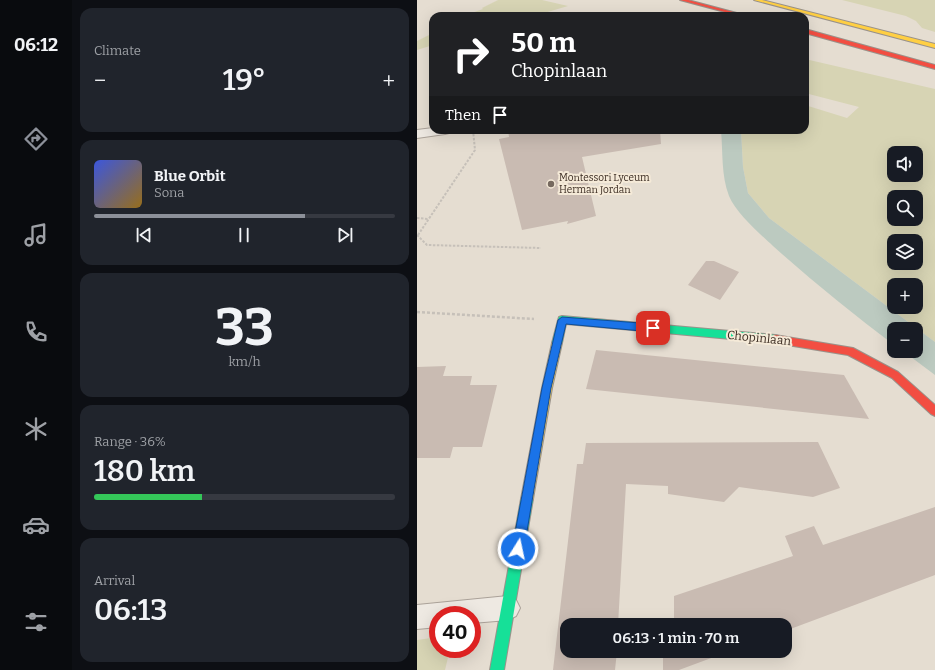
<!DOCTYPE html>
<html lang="en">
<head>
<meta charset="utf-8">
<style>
	:root { --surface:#171b24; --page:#20242c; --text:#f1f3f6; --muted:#9ea1a6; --line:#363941; --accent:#8c9099 }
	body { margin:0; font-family:Bitter,serif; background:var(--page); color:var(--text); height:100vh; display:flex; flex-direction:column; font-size:15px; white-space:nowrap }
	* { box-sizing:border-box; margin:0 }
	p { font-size:13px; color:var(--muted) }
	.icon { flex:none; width:22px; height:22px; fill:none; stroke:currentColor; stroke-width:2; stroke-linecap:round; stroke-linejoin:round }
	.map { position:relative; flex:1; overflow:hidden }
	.drawer { display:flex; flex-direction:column; gap:8px; padding:8px; background:#0d0f14; width:345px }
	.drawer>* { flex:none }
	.top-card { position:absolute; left:12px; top:12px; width:380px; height:122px; border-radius:12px; box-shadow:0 4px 16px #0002; background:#202124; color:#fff; overflow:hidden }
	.controls { position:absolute; left:470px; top:146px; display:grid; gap:8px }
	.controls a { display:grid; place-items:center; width:36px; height:36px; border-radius:8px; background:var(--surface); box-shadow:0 4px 16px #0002; font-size:20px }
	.speed { position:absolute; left:12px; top:606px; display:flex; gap:8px; font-size:20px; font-weight:700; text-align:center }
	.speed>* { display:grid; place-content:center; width:52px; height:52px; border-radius:50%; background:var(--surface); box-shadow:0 4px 16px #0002; line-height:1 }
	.speed .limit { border:6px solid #d22; background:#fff; color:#111 }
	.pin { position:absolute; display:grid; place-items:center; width:34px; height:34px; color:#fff; margin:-17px; border-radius:8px; box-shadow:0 2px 6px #0006 }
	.me { position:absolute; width:44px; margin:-22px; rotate:10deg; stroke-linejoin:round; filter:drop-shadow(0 0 3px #0008) }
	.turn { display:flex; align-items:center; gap:14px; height:84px; padding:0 16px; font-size:18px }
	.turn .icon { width:52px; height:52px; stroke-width:2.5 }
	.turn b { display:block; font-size:28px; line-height:34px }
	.then { display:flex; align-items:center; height:38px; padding:0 16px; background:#0003; gap:8px; font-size:15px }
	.big { font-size:30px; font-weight:600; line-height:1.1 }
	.drawer .card { flex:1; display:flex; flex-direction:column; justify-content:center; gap:6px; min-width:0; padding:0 14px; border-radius:12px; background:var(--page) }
	.drawer .dial { align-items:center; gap:0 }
	.dial b { font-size:52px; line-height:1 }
	.song { display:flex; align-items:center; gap:12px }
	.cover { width:48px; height:48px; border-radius:6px; background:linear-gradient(135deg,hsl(230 70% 55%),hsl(40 70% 35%)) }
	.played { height:4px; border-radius:2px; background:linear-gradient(90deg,var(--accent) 70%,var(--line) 70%) }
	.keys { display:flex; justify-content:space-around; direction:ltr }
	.heat { display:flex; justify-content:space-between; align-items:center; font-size:22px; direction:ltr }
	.charge { height:6px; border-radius:3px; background:linear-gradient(90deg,#34c759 36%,var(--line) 0) }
	.trip { position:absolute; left:143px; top:618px; width:232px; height:40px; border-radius:12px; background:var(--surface); box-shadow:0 4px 16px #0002; font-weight:600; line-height:40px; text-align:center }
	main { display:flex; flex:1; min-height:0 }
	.tabs { display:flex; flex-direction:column; width:72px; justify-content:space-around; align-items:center; background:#090b0e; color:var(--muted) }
	.tabs .icon { width:28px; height:28px }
	.tabs .active { color:var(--accent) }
	.tabs b { font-size:18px; color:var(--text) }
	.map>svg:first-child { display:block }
	.green { fill:#d7d4b4; fill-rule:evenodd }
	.water { fill:#bccac0 }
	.building { fill:#c9bbb2 }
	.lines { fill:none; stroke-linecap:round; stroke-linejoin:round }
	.lane-casing { stroke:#aba299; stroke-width:2 }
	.fast-casing { stroke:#9a928a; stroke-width:2 }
	.slow-casing { stroke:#9a928a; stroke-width:2 }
	.jam-casing { stroke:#9a928a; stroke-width:2 }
	.path-far1 { stroke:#c6c0b9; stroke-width:2; stroke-dasharray:2.5 1.5; stroke-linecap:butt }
	.path { stroke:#c6c0b9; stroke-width:2.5; stroke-dasharray:3 2; stroke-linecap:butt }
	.lane { fill:#eee9e2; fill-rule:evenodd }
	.fast { fill:#16e098; fill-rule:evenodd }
	.slow { fill:#ffcf43; fill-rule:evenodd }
	.jam { fill:#f24e42; fill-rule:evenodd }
	.route { fill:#1a73e8; stroke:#114b97 }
	.poi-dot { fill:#76695f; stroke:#f5ead8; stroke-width:1.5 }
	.labels { text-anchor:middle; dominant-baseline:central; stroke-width:4; stroke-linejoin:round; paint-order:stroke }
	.far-poi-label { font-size:10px; fill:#3a2b21; stroke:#f5ead8; text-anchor:start }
	.street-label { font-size:12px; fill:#3a2b21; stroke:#f5ead8 }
</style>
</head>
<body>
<main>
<nav class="tabs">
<b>06:12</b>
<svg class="icon active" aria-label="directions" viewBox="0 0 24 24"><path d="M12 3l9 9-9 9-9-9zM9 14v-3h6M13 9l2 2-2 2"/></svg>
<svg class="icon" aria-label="music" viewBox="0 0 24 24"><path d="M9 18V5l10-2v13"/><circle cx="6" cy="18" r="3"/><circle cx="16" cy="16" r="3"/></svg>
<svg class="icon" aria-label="phone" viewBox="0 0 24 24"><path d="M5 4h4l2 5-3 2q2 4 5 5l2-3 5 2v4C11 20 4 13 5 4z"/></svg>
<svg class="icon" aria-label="climate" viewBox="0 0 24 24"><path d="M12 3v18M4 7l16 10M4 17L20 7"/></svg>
<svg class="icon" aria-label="car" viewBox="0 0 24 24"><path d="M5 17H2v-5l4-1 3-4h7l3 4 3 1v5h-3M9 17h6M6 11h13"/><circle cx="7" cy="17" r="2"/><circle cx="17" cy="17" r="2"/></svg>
<svg class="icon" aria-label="filters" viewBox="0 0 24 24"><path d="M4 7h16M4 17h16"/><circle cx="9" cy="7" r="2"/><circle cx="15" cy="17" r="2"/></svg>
</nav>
<section class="drawer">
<div class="card"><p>Climate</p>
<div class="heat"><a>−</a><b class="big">19°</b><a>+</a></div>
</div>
<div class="card">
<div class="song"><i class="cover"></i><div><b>Blue Orbit</b><p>Sona</p></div></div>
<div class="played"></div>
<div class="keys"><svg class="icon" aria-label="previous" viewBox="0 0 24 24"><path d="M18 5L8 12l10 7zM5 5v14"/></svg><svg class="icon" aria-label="pause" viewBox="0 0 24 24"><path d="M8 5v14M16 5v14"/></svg><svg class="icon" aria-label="next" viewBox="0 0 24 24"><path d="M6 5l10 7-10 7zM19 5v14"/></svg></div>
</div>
<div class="card dial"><b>33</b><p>km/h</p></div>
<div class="card"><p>Range · 36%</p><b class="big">180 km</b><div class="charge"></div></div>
<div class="card"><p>Arrival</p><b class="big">06:13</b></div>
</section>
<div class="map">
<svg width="518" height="670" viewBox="0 0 518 670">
	<rect width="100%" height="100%" fill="#e5ddd1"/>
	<!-- green -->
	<g class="green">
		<path d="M81 0H125L151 6 117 16H46L66 9 65 8Z"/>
		<path d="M425 0H518V32L505 28 499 21 489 16Z"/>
		<path d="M16 33V45L0 50V41Z"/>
		<path d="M388 59 518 89V342L352 218 331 193 326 167 324 130H388V105L430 118 442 107 388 93ZM477 153H499V175H477ZM477 197H499V219H477ZM477 241H499V263H477ZM477 285H499V307H477Z"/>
		<path d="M21 637V649H33L28 670H0V640Z"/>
	</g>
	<!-- water -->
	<path class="water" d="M304 130H324L326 167 331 193 352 218 518 342V375L486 351H499V329H477V345C436 314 395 281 356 246 343 234 319 213 312 196 304 175 306 152 304 130Z"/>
	<!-- building -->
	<g class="building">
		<path d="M91 130H243L244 144 165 157 179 216 150 224 151 221 105 230 82 139 92 137Z"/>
		<path d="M289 261H297L322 272 303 300 271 285Z"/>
		<path d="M179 350 427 375 452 419 169 389Z"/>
		<path d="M29 366 26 376H55L53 385H80L65 447H36L33 458H0V367Z"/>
		<path d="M401 442 423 488 396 497 322 487 307 502 251 494V486L209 484 201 625H150V651H200L198 670H136L160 464H166L169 443Z"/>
		<path d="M518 507V575L368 631V625H247V621H257V596L376 556 368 536 397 526 406 545Z"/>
		<path d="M246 651H313L262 670H246Z"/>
	</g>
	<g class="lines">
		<defs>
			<g id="lane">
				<path d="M16 128V130H34L32 133 28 134 0 138V130Z"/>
				<path d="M91 596 99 600 103 608 99 616 91 620 55 623V615H21V627L0 629V605Z"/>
			</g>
			<g id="fast">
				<path d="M145 316 358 335 361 336 363 339 361 342 358 343 149 324 145 343 143 346 140 347 137 346 135 343 141 320 142 317Z"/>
				<path d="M110 493 114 495 116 499 87 670H73L104 499 106 495Z"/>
			</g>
			<g id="slow">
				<path d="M337 0H345L518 44V48Z"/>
				<path d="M140 339 143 340 145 343 135 388 116 499 114 503 110 505 106 503 104 499 125 388 135 343 137 340Z"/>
			</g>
			<g id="jam">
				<path d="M263 0H271L331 16H323Z"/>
				<path d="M388 29 518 65V69L388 33Z"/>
				<path d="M358 335 436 348 481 372 518 405V416L514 414 475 378 431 355 358 343 355 342 353 339 355 336Z"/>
			</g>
		</defs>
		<!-- lane casing -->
		<use href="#lane" class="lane-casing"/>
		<!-- fast casing -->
		<use href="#fast" class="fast-casing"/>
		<!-- slow casing -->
		<use href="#slow" class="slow-casing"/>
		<!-- jam casing -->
		<use href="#jam" class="jam-casing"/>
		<!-- path-far1 -->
		<g class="path-far1">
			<path d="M0 218 11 219"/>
			<path d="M0 235 10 245 124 248"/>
			<path d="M1 235 58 150 56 130"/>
		</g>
		<!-- path -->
		<path class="path" d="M0 312 117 319"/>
		<!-- lane -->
		<use href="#lane" class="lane"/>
		<!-- fast -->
		<use href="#fast" class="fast"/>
		<!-- slow -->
		<use href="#slow" class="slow"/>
		<!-- jam -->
		<use href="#jam" class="jam"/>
	</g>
	<!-- route -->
	<path class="route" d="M145 317 236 324 239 326 240 328 239 331 236 332 149 324 134 388 107 549 105 554 101 555 97 554 95 549 125 388 141 320Z"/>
	<!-- markers -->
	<circle class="poi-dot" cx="134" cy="184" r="4"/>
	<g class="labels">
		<!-- far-poi labels -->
		<g class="far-poi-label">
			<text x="142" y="178">Montessori Lyceum<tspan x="142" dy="12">Herman Jordan</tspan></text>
		</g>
		<!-- street labels -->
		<g class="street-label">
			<text transform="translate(342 338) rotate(6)">Chopinlaan</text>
		</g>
	</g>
</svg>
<div class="controls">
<a><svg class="icon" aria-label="sound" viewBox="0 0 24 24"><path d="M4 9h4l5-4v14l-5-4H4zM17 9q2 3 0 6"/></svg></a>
<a><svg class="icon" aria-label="search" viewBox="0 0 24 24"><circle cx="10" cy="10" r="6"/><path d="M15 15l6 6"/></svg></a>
<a><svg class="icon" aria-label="layers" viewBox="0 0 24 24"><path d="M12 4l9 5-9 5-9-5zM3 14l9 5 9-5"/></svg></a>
<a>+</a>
<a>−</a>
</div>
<div class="speed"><div class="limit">40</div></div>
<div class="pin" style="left:236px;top:328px;background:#d93025"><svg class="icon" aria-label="arrive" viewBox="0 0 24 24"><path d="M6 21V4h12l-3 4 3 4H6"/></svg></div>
<svg class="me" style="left:101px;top:549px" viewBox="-20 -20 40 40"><circle r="17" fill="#1a73e8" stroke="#fff" stroke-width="3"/><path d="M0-11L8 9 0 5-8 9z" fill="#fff"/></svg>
<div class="trip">06:13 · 1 min · 70 m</div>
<div class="top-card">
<div class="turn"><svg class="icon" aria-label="right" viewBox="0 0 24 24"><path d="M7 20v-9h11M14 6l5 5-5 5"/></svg><div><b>50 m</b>Chopinlaan</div></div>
<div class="then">Then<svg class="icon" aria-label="arrive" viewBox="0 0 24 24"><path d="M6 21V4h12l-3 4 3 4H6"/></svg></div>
</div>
</div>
</main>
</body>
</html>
